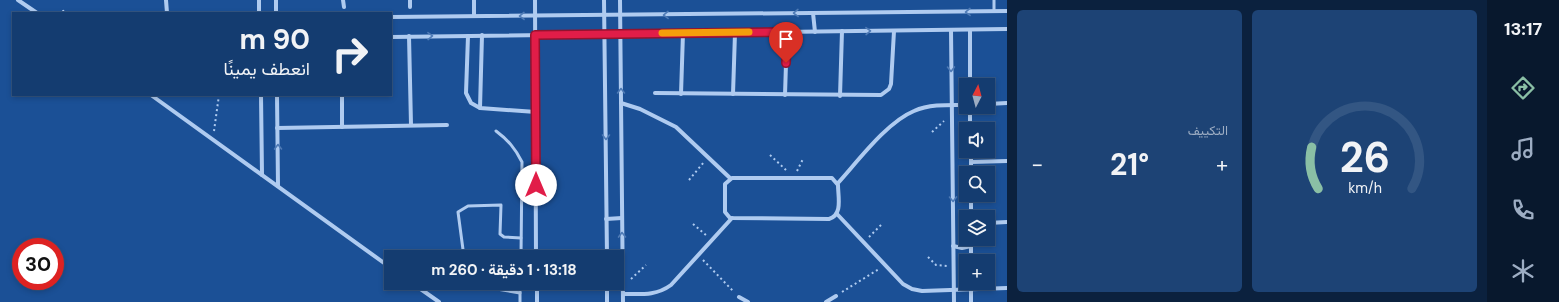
<!DOCTYPE html>
<html lang="ar">
<head>
<meta charset="utf-8">
<style>
	:root { --surface:#143c70; --page:#1d4375; --text:#f1f3f6; --muted:#9dadc3; --line:#335683; --accent:#8abfa5 }
	body { margin:0; font-family:"DM Sans",Vazirmatn,sans-serif; background:var(--page); color:var(--text); direction:rtl; height:100vh; display:flex; flex-direction:column; font-size:15px; white-space:nowrap }
	* { box-sizing:border-box; margin:0 }
	p { font-size:13px; color:var(--muted) }
	.icon { flex:none; width:22px; height:22px; fill:none; stroke:currentColor; stroke-width:2; stroke-linecap:round; stroke-linejoin:round }
	.map { position:relative; flex:1; overflow:hidden; direction:ltr }
	.sheet { display:flex; flex-direction:column; gap:10px; padding:10px; background:#0b213e; width:480px }
	.sheet>* { flex:none }
	.top-card { position:absolute; left:12px; top:12px; width:380px; height:84px; border-radius:0px; box-shadow:0 2px 6px #0003,0 0 0 1px var(--line); direction:rtl; background:#143c70; color:var(--text); overflow:hidden }
	.needle { width:26px; rotate:6deg }
	.buttons { position:absolute; left:959px; top:78px; display:grid; gap:8px }
	.buttons a { display:grid; place-items:center; width:36px; height:36px; border-radius:0px; background:var(--surface); box-shadow:0 2px 6px #0003,0 0 0 1px var(--line); font-size:20px }
	.speed { position:absolute; left:12px; top:238px; display:flex; gap:8px; font-size:20px; font-weight:700; text-align:center }
	.speed>* { display:grid; place-content:center; width:52px; height:52px; border-radius:50%; background:var(--surface); box-shadow:0 2px 6px #0003,0 0 0 1px var(--line); line-height:1 }
	.speed .limit { border:6px solid #d22; background:#fff; color:#111 }
	.pin { position:absolute; display:grid; place-items:center; width:34px; height:34px; color:#fff; margin:-41px -17px; border-radius:50% 50% 50% 0; rotate:-45deg; box-shadow:0 0 4px #0007 }
	.pin .icon { rotate:45deg }
	.me { position:absolute; width:44px; margin:-22px; rotate:0deg; stroke-linejoin:round; filter:drop-shadow(0 0 3px #0008) }
	.turn { display:flex; align-items:center; gap:14px; height:84px; padding:0 16px; font-size:18px }
	.turn .icon { width:52px; height:52px; stroke-width:2.5 }
	.turn b { display:block; font-size:28px; line-height:34px }
	.big { font-size:30px; font-weight:700; line-height:1.1 }
	.sheet .widget { flex:1; display:flex; flex-direction:column; justify-content:center; gap:6px; min-width:0; padding:0 14px; border-radius:6px; background:var(--page) }
	.sheet .dial { align-items:center; gap:0 }
	.dial svg { height:104px; overflow:visible; fill:none; stroke:var(--line); stroke-width:7; stroke-linecap:round; text-anchor:middle }
	.dial text { fill:var(--text); stroke:none }
	.heat { display:flex; justify-content:space-between; align-items:center; font-size:22px; direction:ltr }
	.sheet .tiles { flex:1; display:grid; gap:10px; grid-template-columns:repeat(2,1fr) }
	.trip { position:absolute; left:384px; top:250px; width:240px; height:40px; border-radius:0px; background:var(--surface); box-shadow:0 2px 6px #0003,0 0 0 1px var(--line); font-weight:700; line-height:40px; text-align:center; direction:rtl }
	main { display:flex; flex:1; min-height:0 }
	.tab-bar { display:flex; flex-direction:column; width:72px; justify-content:space-around; align-items:center; background:#08182d; color:var(--muted) }
	.tab-bar .icon { width:28px; height:28px }
	.tab-bar .active { color:var(--accent) }
	.tab-bar b { font-size:18px; color:var(--text) }
	.map>svg:first-child { display:block }
	.lines { fill:none; stroke-linecap:round; stroke-linejoin:round }
	.path { stroke:#afcbf0; stroke-width:2; stroke-dasharray:2 3; stroke-linecap:butt }
	.lane { stroke:#afcbf0; stroke-width:3 }
	.street { stroke:#afcbf0; stroke-width:4 }
	.oneway { stroke:#4f7bb6 }
	.route-casing { stroke:#92132f; stroke-width:10 }
	.route { stroke:#e11d48; stroke-width:7 }
	.slow { stroke:#f59e0b; stroke-width:7 }
</style>
</head>
<body>
<main>
<nav class="tab-bar">
<b>13:17</b>
<svg class="icon active" aria-label="directions" viewBox="0 0 24 24"><path d="M12 3l9 9-9 9-9-9zM9 14v-3h6M13 9l2 2-2 2"/></svg>
<svg class="icon" aria-label="music" viewBox="0 0 24 24"><path d="M9 18V5l10-2v13"/><circle cx="6" cy="18" r="3"/><circle cx="16" cy="16" r="3"/></svg>
<svg class="icon" aria-label="phone" viewBox="0 0 24 24"><path d="M5 4h4l2 5-3 2q2 4 5 5l2-3 5 2v4C11 20 4 13 5 4z"/></svg>
<svg class="icon" aria-label="climate" viewBox="0 0 24 24"><path d="M12 3v18M4 7l16 10M4 17L20 7"/></svg>
</nav>
<section class="sheet">
<div class="tiles">
<div class="widget dial"><svg viewBox="0 0 100 80">
<path d="M14 69A42 42 0 1 1 86 69"/>
<path d="M14 69A42 42 0 0 1 9 37" stroke="#8abfa5"/>
<text x="50" y="56" font-size="32" font-weight="700">26</text>
<text x="50" y="72" font-size="11">km/h</text>
</svg></div>
<div class="widget"><p>التكييف</p>
<div class="heat"><a>−</a><b class="big">21°</b><a>+</a></div>
</div>
</div>
</section>
<div class="map">
<svg width="1007" height="302" viewBox="0 0 1007 302">
	<rect width="100%" height="100%" fill="#1b5096"/>
	<g class="lines">
		<!-- path -->
		<g class="path">
			<path d="M63 10 64 13"/>
			<path d="M214 131 219 95"/>
			<path d="M932 132 944 121"/>
			<path d="M770 155 786 170"/>
			<path d="M797 171 803 159"/>
			<path d="M689 180 704 162"/>
			<path d="M693 224 707 236"/>
			<path d="M869 237 883 223"/>
			<path d="M928 257 936 265 947 266"/>
			<path d="M703 260 734 292"/>
			<path d="M631 279 646 265"/>
			<path d="M842 292 879 269"/>
		</g>
		<!-- lane -->
		<g class="lane">
			<path d="M994 11V0"/>
			<path d="M496 131C508 140 515 148 522 162L521 257"/>
			<path d="M464 257 458 212 468 206 501 205 500 234 504 237 521 238"/>
			<path d="M478 283 485 287 520 293"/>
			<path d="M520 302V283"/>
		</g>
		<!-- street -->
		<g class="street">
			<path d="M18 0 37 13"/>
			<path d="M166 0 167 13"/>
			<path d="M259 0V13"/>
			<path d="M276 0V13"/>
			<path d="M343 0 344 7"/>
			<path d="M410 0V7"/>
			<path d="M474 0V16"/>
			<path d="M535 0 536 257"/>
			<path d="M604 0 607 257"/>
			<path d="M620 0 623 302"/>
			<path d="M813 13 815 32"/>
			<path d="M391 17 1007 11"/>
			<path d="M951 30 954 302"/>
			<path d="M970 30V85"/>
			<path d="M409 36 411 125"/>
			<path d="M468 36 466 93 471 103 480 108 536 112"/>
			<path d="M391 37 1007 29"/>
			<path d="M655 93 881 95 889 89 891 84 894 31"/>
			<path d="M681 94 683 33"/>
			<path d="M733 94 735 33"/>
			<path d="M151 95 391 268"/>
			<path d="M261 95 262 175"/>
			<path d="M277 95 278 186"/>
			<path d="M342 95V127"/>
			<path d="M785 95 787 32"/>
			<path d="M840 96 842 31"/>
			<path d="M621 103 640 109 676 127 730 178"/>
			<path d="M988 104 1007 103"/>
			<path d="M970 107V129"/>
			<path d="M480 108 482 35"/>
			<path d="M277 128 447 125"/>
			<path d="M971 151V173"/>
			<path d="M971 162 1007 161"/>
			<path d="M732 178H832L838 185C838 197 843 215 829 219L730 218 725 212V184Z"/>
			<path d="M838 183C858 161 887 122 914 111 930 104 949 105 966 105"/>
			<path d="M971 195V217"/>
			<path d="M837 214 903 284 912 289 922 291 1007 288"/>
			<path d="M606 219 622 218"/>
			<path d="M988 223 1007 222"/>
			<path d="M971 239V261"/>
			<path d="M953 246 962 248 971 246"/>
			<path d="M412 283 439 302"/>
			<path d="M537 283V302"/>
			<path d="M607 283V302"/>
			<path d="M971 283V302"/>
			<path d="M623 294C641 294 656 296 671 285L732 218"/>
			<path d="M739 297 748 302"/>
			<path d="M826 302 836 296"/>
		</g>
	</g>
	<!-- one-way arrows -->
	<defs><path id="oneway-chevron" d="M-2-3.5L2.5 0L-2 3.5" fill="none" stroke-width="1.6" stroke-linecap="round" stroke-linejoin="round"/></defs>
	<g class="oneway">
		<use href="#oneway-chevron" transform="translate(968 12) rotate(179)"/>
		<use href="#oneway-chevron" transform="translate(796 13) rotate(179)"/>
		<use href="#oneway-chevron" transform="translate(666 15) rotate(179)"/>
		<use href="#oneway-chevron" transform="translate(522 16) rotate(179)"/>
		<use href="#oneway-chevron" transform="translate(868 31) rotate(-1)"/>
		<use href="#oneway-chevron" transform="translate(430 36) rotate(-1)"/>
		<use href="#oneway-chevron" transform="translate(951 69) rotate(89)"/>
		<use href="#oneway-chevron" transform="translate(621 91) rotate(-90)"/>
		<use href="#oneway-chevron" transform="translate(606 137) rotate(90)"/>
		<use href="#oneway-chevron" transform="translate(278 147) rotate(-91)"/>
		<use href="#oneway-chevron" transform="translate(953 199) rotate(89)"/>
		<use href="#oneway-chevron" transform="translate(622 235) rotate(-91)"/>
	</g>
	<g class="lines">
		<defs>
			<path id="route" d="M536 185 535 35 787 32 786 63"/>
		</defs>
		<!-- route casing -->
		<use href="#route" class="route-casing"/>
		<!-- route -->
		<use href="#route" class="route"/>
		<!-- slow -->
		<path class="slow" d="M662 33 749 32"/>
	</g>
</svg>
<div class="buttons">
<a><svg class="needle" viewBox="-14 -14 28 28"><path d="M0-13l5 13h-10z" fill="#e53935"/><path d="M0 13l5-13h-10z" fill="#9dadc3"/></svg></a>
<a><svg class="icon" aria-label="sound" viewBox="0 0 24 24"><path d="M4 9h4l5-4v14l-5-4H4zM17 9q2 3 0 6"/></svg></a>
<a><svg class="icon" aria-label="search" viewBox="0 0 24 24"><circle cx="10" cy="10" r="6"/><path d="M15 15l6 6"/></svg></a>
<a><svg class="icon" aria-label="layers" viewBox="0 0 24 24"><path d="M12 4l9 5-9 5-9-5zM3 14l9 5 9-5"/></svg></a>
<a>+</a>
</div>
<div class="speed"><div class="limit">30</div></div>
<div class="pin" style="left:786px;top:63px;background:#d93025"><svg class="icon" aria-label="arrive" viewBox="0 0 24 24"><path d="M6 21V4h12l-3 4 3 4H6"/></svg></div>
<svg class="me" style="left:536px;top:185px" viewBox="-20 -20 40 40"><circle r="19" fill="#fff"/><path d="M0-13L10 11 0 6-10 11z" fill="#e11d48"/></svg>
<div class="trip">13:18 · 1 دقيقة · 260 m</div>
<div class="top-card">
<div class="turn"><svg class="icon" aria-label="right" viewBox="0 0 24 24"><path d="M7 20v-9h11M14 6l5 5-5 5"/></svg><div><b>90 m</b>انعطف يمينًا</div></div>
</div>
</div>
</main>
</body>
</html>
